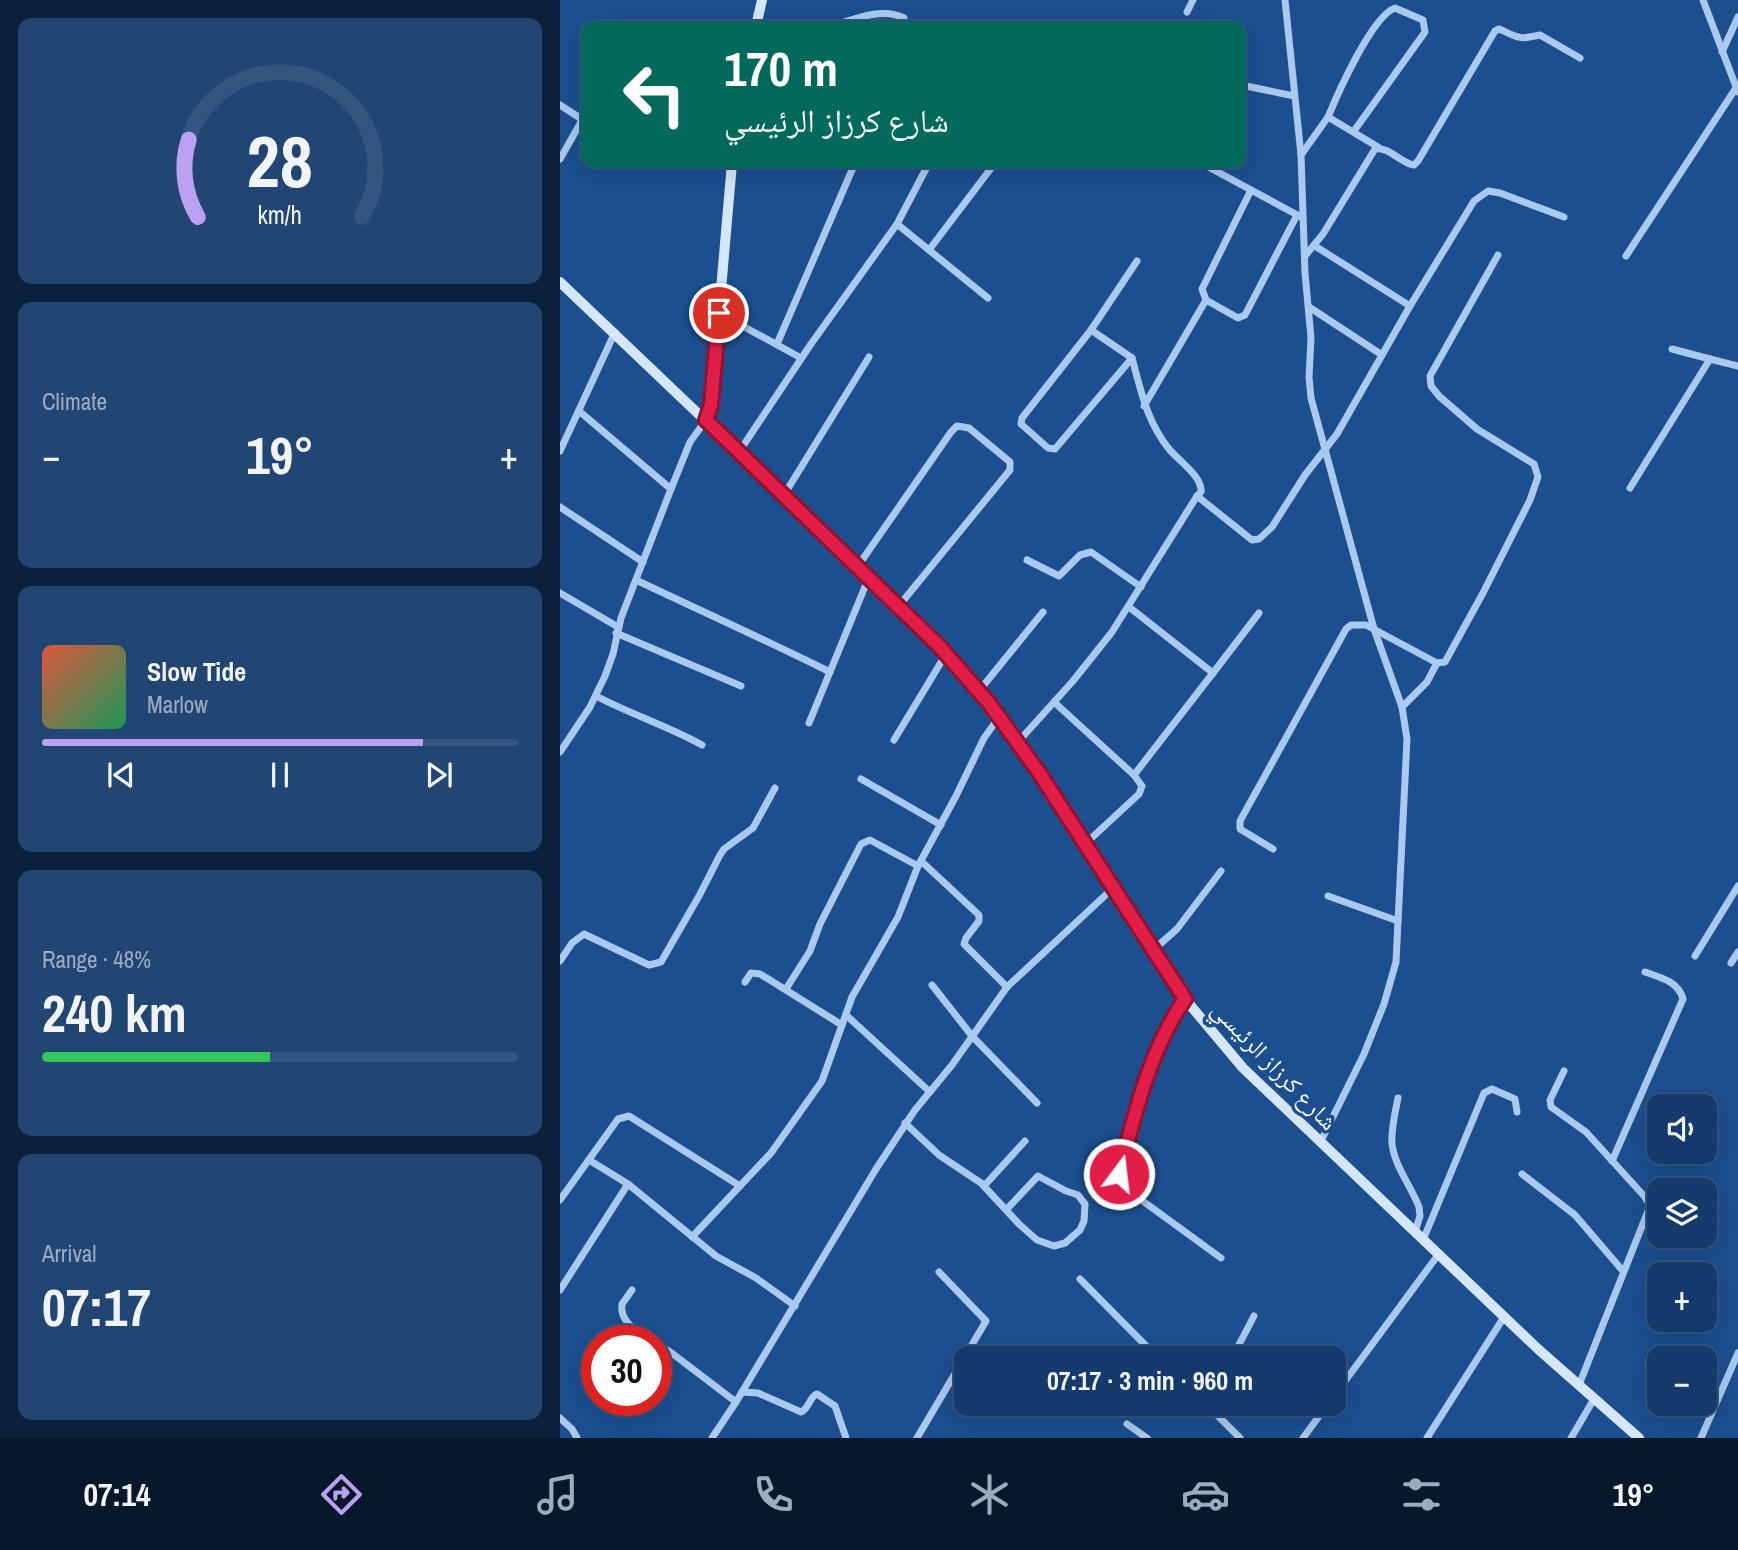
<!DOCTYPE html>
<html lang="en">
<head>
<meta charset="utf-8">
<style>
	:root { --surface:#143b6b; --page:#214673; --text:#f1f3f6; --muted:#9dadc1; --line:#33557e; --accent:#bca0f2 }
	body { margin:0; font-family:"Archivo Narrow","Noto Naskh Arabic",sans-serif; background:var(--page); color:var(--text); height:100vh; display:flex; flex-direction:column; font-size:26px; white-space:nowrap }
	* { box-sizing:border-box; margin:0 }
	p { font-size:23px; color:var(--muted) }
	.icon { flex:none; width:38px; height:38px; fill:none; stroke:currentColor; stroke-width:2; stroke-linecap:round; stroke-linejoin:round }
	.map { position:relative; flex:1; overflow:hidden }
	.panel { display:flex; flex-direction:column; gap:18px; padding:18px; background:#0b203b; width:560px }
	.panel>* { flex:none }
	.banner { position:absolute; left:21px; top:21px; width:665px; height:147px; border-radius:14px; box-shadow:0 7px 28px #0002,0 0 0 2px var(--line); background:#00695c; color:#fff; overflow:hidden }
	.fabs { position:absolute; left:1087px; top:1094px; display:grid; gap:14px }
	.fabs a { display:grid; place-items:center; width:70px; height:70px; border-radius:14px; background:var(--surface); box-shadow:0 7px 28px #0002,0 0 0 2px var(--line); font-size:35px }
	.speed { position:absolute; left:21px; top:1325px; display:flex; gap:14px; font-size:35px; font-weight:700; text-align:center }
	.speed>* { display:grid; place-content:center; width:91px; height:91px; border-radius:50%; background:var(--surface); box-shadow:0 7px 28px #0002,0 0 0 2px var(--line); line-height:1 }
	.speed .limit { border:10px solid #d22; background:#fff; color:#111 }
	.pin { position:absolute; display:grid; place-items:center; width:60px; height:60px; color:#fff; margin:-30px; border:4px solid #fff; border-radius:50%; box-shadow:0 2px 7px #0007 }
	.me { position:absolute; width:77px; margin:-38px; rotate:15deg; stroke-linejoin:round; filter:drop-shadow(0 0 5px #0008) }
	.turn { display:flex; align-items:center; gap:24px; height:147px; padding:0 28px; font-size:32px }
	.turn .icon { width:91px; height:91px; stroke-width:2.5 }
	.turn b { display:block; font-size:49px; line-height:60px }
	.big { font-size:52px; font-weight:800; line-height:1.1 }
	.panel .card { flex:1; display:flex; flex-direction:column; justify-content:center; gap:10px; min-width:0; padding:0 24px; border-radius:14px; background:var(--page) }
	.panel .dial { align-items:center; gap:0 }
	.dial svg { height:182px; overflow:visible; fill:none; stroke:var(--line); stroke-width:7; stroke-linecap:round; text-anchor:middle }
	.dial text { fill:var(--text); stroke:none }
	.song { display:flex; align-items:center; gap:21px }
	.cover { width:84px; height:84px; border-radius:10px; background:linear-gradient(135deg,hsl(10 70% 55%),hsl(150 70% 35%)) }
	.played { height:7px; border-radius:4px; background:linear-gradient(90deg,var(--accent) 80%,var(--line) 80%) }
	.keys { display:flex; justify-content:space-around; direction:ltr }
	.heat { display:flex; justify-content:space-between; align-items:center; font-size:38px; direction:ltr }
	.charge { height:10px; border-radius:5px; background:linear-gradient(90deg,#34c759 48%,var(--line) 0) }
	.trip { position:absolute; left:394px; top:1346px; width:392px; height:70px; border-radius:14px; background:var(--surface); box-shadow:0 7px 28px #0002,0 0 0 2px var(--line); font-weight:800; line-height:70px; text-align:center }
	.dock { display:flex; height:112px; justify-content:space-around; align-items:center; background:#08182b; color:var(--muted) }
	.dock .icon { width:49px; height:49px }
	.dock .selected { color:var(--accent) }
	.dock b { font-size:32px; color:var(--text) }
	main { display:flex; flex:1; min-height:0 }
	.map>svg:first-child { display:block }
	.lines { fill:none; stroke-linecap:round; stroke-linejoin:round }
	.street { stroke:#a9c9ee; stroke-width:7 }
	.secondary { stroke:#d6e6fa; stroke-width:10 }
	.route-casing { stroke:#92132f; stroke-width:18 }
	.route { stroke:#e11d48; stroke-width:12 }
	.labels { text-anchor:middle; dominant-baseline:central; stroke-width:7; stroke-linejoin:round; paint-order:stroke }
	.street-label { font-size:24px; fill:#fff; stroke:#1b4f8f }
</style>
</head>
<body>
<main>
<section class="panel">
<div class="card dial"><svg viewBox="0 0 100 80">
<path d="M14 69A42 42 0 1 1 86 69"/>
<path d="M14 69A42 42 0 0 1 10 35" stroke="#bca0f2"/>
<text x="50" y="56" font-size="32" font-weight="700">28</text>
<text x="50" y="72" font-size="11">km/h</text>
</svg></div>
<div class="card"><p>Climate</p>
<div class="heat"><a>−</a><b class="big">19°</b><a>+</a></div>
</div>
<div class="card">
<div class="song"><i class="cover"></i><div><b>Slow Tide</b><p>Marlow</p></div></div>
<div class="played"></div>
<div class="keys"><svg class="icon" aria-label="previous" viewBox="0 0 24 24"><path d="M18 5L8 12l10 7zM5 5v14"/></svg><svg class="icon" aria-label="pause" viewBox="0 0 24 24"><path d="M8 5v14M16 5v14"/></svg><svg class="icon" aria-label="next" viewBox="0 0 24 24"><path d="M6 5l10 7-10 7zM19 5v14"/></svg></div>
</div>
<div class="card"><p>Range · 48%</p><b class="big">240 km</b><div class="charge"></div></div>
<div class="card"><p>Arrival</p><b class="big">07:17</b></div>
</section>
<div class="map">
<svg width="1178" height="1438" viewBox="0 0 1178 1438">
	<rect width="100%" height="100%" fill="#1b4f8f"/>
	<g class="lines">
		<!-- street -->
		<g class="street">
			<path d="M725 0 741 155 745 273 751 338 749 377 751 398 814 629 842 707 847 739 836 962 824 1004 804 1054 760 1143"/>
			<path d="M1143 0 1178 92"/>
			<path d="M627 12 633 0"/>
			<path d="M273 26C294 19 322 7 344 18L346 26"/>
			<path d="M1162 52 1178 17"/>
			<path d="M681 85 734 96"/>
			<path d="M0 105 20 118 21 122 0 159"/>
			<path d="M768 117C778 93 812 16 835 8L863 20 865 32 794 131"/>
			<path d="M741 155 768 117 818 147"/>
			<path d="M641 163 741 217"/>
			<path d="M691 190 642 289 646 300 678 318 685 315 737 215"/>
			<path d="M337 224 428 298"/>
			<path d="M755 246 850 306"/>
			<path d="M369 250 435 163"/>
			<path d="M745 256 763 234 815 149C829 146 840 163 854 165L858 161 935 31 939 29C960 38 957 40 980 35L1020 58"/>
			<path d="M1066 256 1176 88"/>
			<path d="M749 307 822 355"/>
			<path d="M159 313 241 358"/>
			<path d="M531 330 572 358C581 391 587 422 609 449 618 460 643 477 641 492L637 496 692 540 699 539 712 527 745 475 777 434 850 306 914 201 928 191 940 193 1004 217"/>
			<path d="M217 344 295 163"/>
			<path d="M1112 349 1150 359"/>
			<path d="M572 358 495 449 488 448 461 424 462 418 531 330 577 261"/>
			<path d="M584 406 646 300"/>
			<path d="M19 411 111 489"/>
			<path d="M0 451 55 332"/>
			<path d="M179 452 251 344 337 224 369 163"/>
			<path d="M1070 488 1150 359 1178 366"/>
			<path d="M224 495 309 357"/>
			<path d="M0 507 83 562"/>
			<path d="M467 560 499 576 520 555 531 552 581 587"/>
			<path d="M298 566 391 432 397 426 409 428 450 462V470L338 607"/>
			<path d="M76 580C141 611 206 640 270 672"/>
			<path d="M0 593 58 627"/>
			<path d="M569 607 653 673 699 613"/>
			<path d="M56 633 181 686"/>
			<path d="M419 691 483 612"/>
			<path d="M36 696C70 714 108 726 142 745"/>
			<path d="M494 702 574 775 582 786 579 794 524 845"/>
			<path d="M842 707 867 682 877 663"/>
			<path d="M249 723 309 577"/>
			<path d="M334 740 386 654"/>
			<path d="M458 742 513 681 552 632 637 496"/>
			<path d="M0 752 30 707 45 676 53 654 61 618 111 489 130 442 146 420"/>
			<path d="M574 775 653 673"/>
			<path d="M301 779 381 825"/>
			<path d="M713 849 680 829V821L786 629 791 625H806L877 663 885 662 923 593 970 500 978 477 974 464 917 429 879 396 871 386 870 376 938 255"/>
			<path d="M361 861 419 915V921L406 938 404 944 447 987"/>
			<path d="M768 896 838 921"/>
			<path d="M592 951 617 929 661 871"/>
			<path d="M1135 956 1178 886"/>
			<path d="M0 961 12 943 24 934 89 965 101 962 139 896 160 855 164 849 193 828 215 788"/>
			<path d="M1171 963 1178 952"/>
			<path d="M185 982 191 973 200 974 282 1025"/>
			<path d="M372 985 412 1036 477 1103"/>
			<path d="M226 989 250 951 260 924 301 844 310 840 358 866"/>
			<path d="M625 999C597 1040 582 1087 570 1135 566 1149 560 1163 559 1177L561 1183 569 1191 661 1258"/>
			<path d="M286 1015 370 1092"/>
			<path d="M1004 1071 990 1100 991 1107 1026 1132 1085 1197 1090 1206 1019 1385"/>
			<path d="M838 1098C835 1113 831 1129 832 1144 835 1167 851 1186 859 1207L860 1216 855 1232"/>
			<path d="M345 1123 379 1155 421 1183 460 1225 477 1240 494 1246 505 1243 520 1230 524 1221 525 1204 518 1195 506 1191 478 1176 446 1210"/>
			<path d="M29 1160 68 1184 156 1256 196 1278 235 1306"/>
			<path d="M1052 1161 1123 999C1118 981 1101 978 1085 972"/>
			<path d="M962 1174 1015 1215 1063 1271"/>
			<path d="M424 1186 465 1141"/>
			<path d="M0 1200 58 1119 69 1116 180 1186"/>
			<path d="M132 1237 211 1153 262 1081 292 997 338 917 358 866 396 796 424 738 440 716"/>
			<path d="M863 1240 924 1093 932 1089 955 1099 957 1112"/>
			<path d="M520 1279 598 1358"/>
			<path d="M0 1290 68 1184"/>
			<path d="M72 1290 62 1304C59 1321 77 1332 90 1340"/>
			<path d="M96 1344 109 1351 176 1402"/>
			<path d="M672 1358 694 1316"/>
			<path d="M182 1392 198 1393 241 1412C250 1408 249 1397 257 1394L275 1406 286 1438"/>
			<path d="M774 1396 878 1255"/>
			<path d="M646 1404 680 1438"/>
			<path d="M0 1418 12 1429 17 1438"/>
			<path d="M567 1424 587 1438"/>
			<path d="M152 1438 176 1402 316 1169 355 1110 392 1065 447 987 552 889"/>
			<path d="M357 1438 426 1321 379 1272"/>
			<path d="M743 1438 768 1404"/>
			<path d="M867 1438 944 1317"/>
			<path d="M1011 1438 1034 1399"/>
			<path d="M1141 1438 1178 1353"/>
		</g>
		<!-- secondary -->
		<g class="secondary">
			<path d="M196 26 202 0"/>
			<path d="M0 282 298 566 403 671 458 742 625 999 683 1068 978 1349 1079 1438"/>
			<path d="M146 420 151 405 172 163"/>
		</g>
	</g>
	<g class="lines">
		<defs>
			<path id="route" d="M159 313 151 405 146 420 380 647 429 703 480 774 625 999C589 1051 575 1114 559 1174"/>
		</defs>
		<!-- route casing -->
		<use href="#route" class="route-casing"/>
		<!-- route -->
		<use href="#route" class="route"/>
	</g>
	<g class="labels">
		<!-- street labels -->
		<g class="street-label">
			<text transform="translate(715 1065) rotate(46)">شارع كرزاز الرئيسي</text>
		</g>
	</g>
</svg>
<div class="fabs">
<a><svg class="icon" aria-label="sound" viewBox="0 0 24 24"><path d="M4 9h4l5-4v14l-5-4H4zM17 9q2 3 0 6"/></svg></a>
<a><svg class="icon" aria-label="layers" viewBox="0 0 24 24"><path d="M12 4l9 5-9 5-9-5zM3 14l9 5 9-5"/></svg></a>
<a>+</a>
<a>−</a>
</div>
<div class="speed"><div class="limit">30</div></div>
<div class="pin" style="left:159px;top:313px;background:#d93025"><svg class="icon" aria-label="arrive" viewBox="0 0 24 24"><path d="M6 21V4h12l-3 4 3 4H6"/></svg></div>
<svg class="me" style="left:559px;top:1174px" viewBox="-20 -20 40 40"><circle r="17" fill="#e11d48" stroke="#fff" stroke-width="3"/><path d="M0-11L8 9 0 5-8 9z" fill="#fff"/></svg>
<div class="trip">07:17 · 3 min · 960 m</div>
<div class="banner">
<div class="turn"><svg class="icon" aria-label="left" viewBox="0 0 24 24"><path d="M17 20v-9H6M10 6l-5 5 5 5"/></svg><div><b>170 m</b>شارع كرزاز الرئيسي</div></div>
</div>
</div>
</main>
<nav class="dock">
<b>07:14</b>
<svg class="icon selected" aria-label="directions" viewBox="0 0 24 24"><path d="M12 3l9 9-9 9-9-9zM9 14v-3h6M13 9l2 2-2 2"/></svg>
<svg class="icon" aria-label="music" viewBox="0 0 24 24"><path d="M9 18V5l10-2v13"/><circle cx="6" cy="18" r="3"/><circle cx="16" cy="16" r="3"/></svg>
<svg class="icon" aria-label="phone" viewBox="0 0 24 24"><path d="M5 4h4l2 5-3 2q2 4 5 5l2-3 5 2v4C11 20 4 13 5 4z"/></svg>
<svg class="icon" aria-label="climate" viewBox="0 0 24 24"><path d="M12 3v18M4 7l16 10M4 17L20 7"/></svg>
<svg class="icon" aria-label="car" viewBox="0 0 24 24"><path d="M5 17H2v-5l4-1 3-4h7l3 4 3 1v5h-3M9 17h6M6 11h13"/><circle cx="7" cy="17" r="2"/><circle cx="17" cy="17" r="2"/></svg>
<svg class="icon" aria-label="filters" viewBox="0 0 24 24"><path d="M4 7h16M4 17h16"/><circle cx="9" cy="7" r="2"/><circle cx="15" cy="17" r="2"/></svg>
<b>19°</b>
</nav>
</body>
</html>
